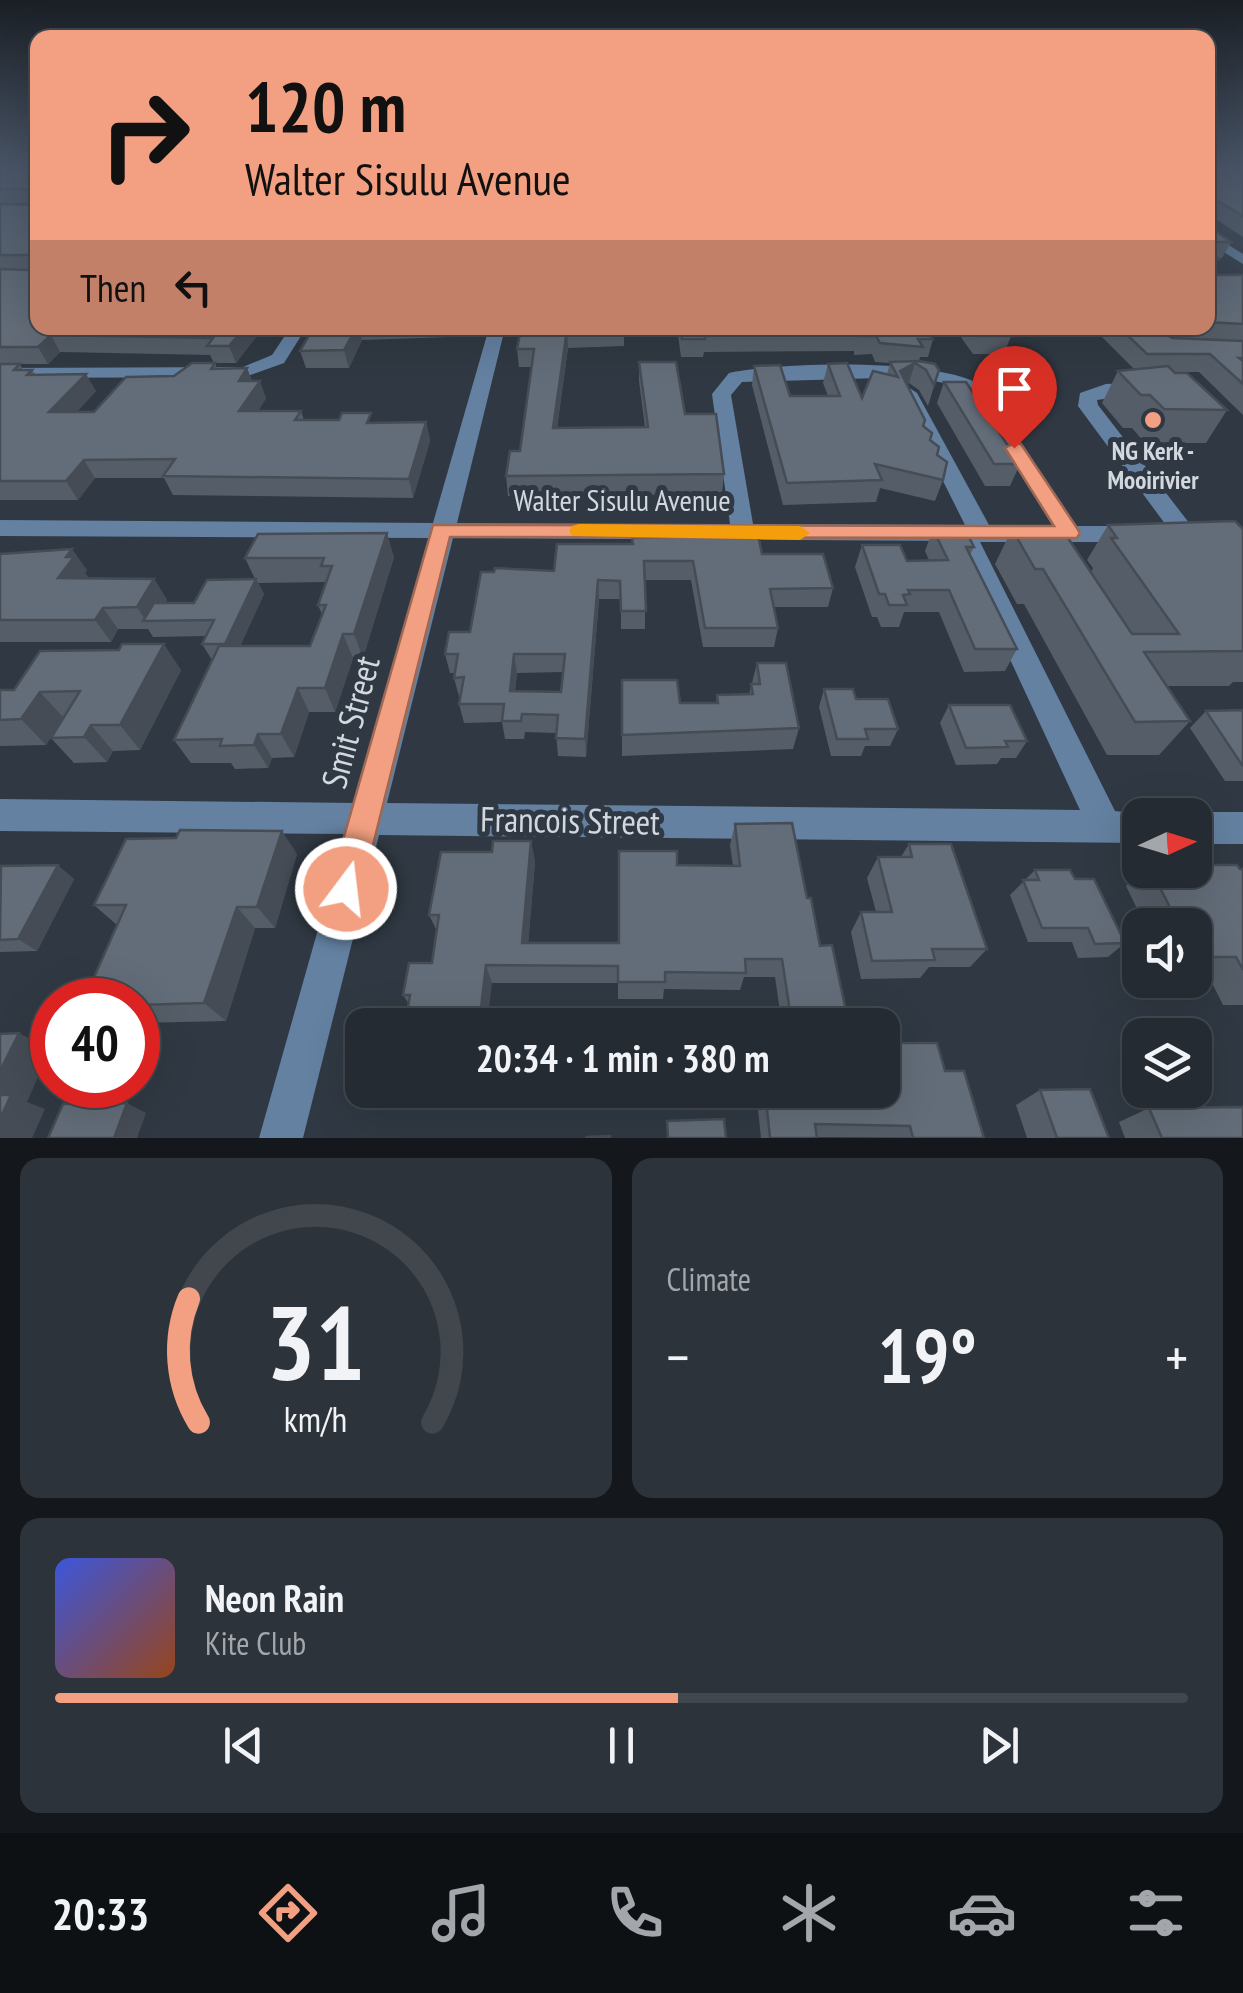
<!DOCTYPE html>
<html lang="en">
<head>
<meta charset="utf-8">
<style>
	:root { --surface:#242b32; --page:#2c333a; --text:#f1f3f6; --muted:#a3a7ac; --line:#41474d; --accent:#f2a081 }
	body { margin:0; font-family:"PT Sans Narrow",sans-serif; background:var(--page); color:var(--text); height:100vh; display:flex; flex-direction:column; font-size:38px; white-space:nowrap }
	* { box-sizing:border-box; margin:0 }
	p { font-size:32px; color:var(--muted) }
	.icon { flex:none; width:55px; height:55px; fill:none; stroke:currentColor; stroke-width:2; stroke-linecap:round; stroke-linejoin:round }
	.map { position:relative; height:1138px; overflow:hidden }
	.side { display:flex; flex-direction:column; gap:20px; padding:20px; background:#14181c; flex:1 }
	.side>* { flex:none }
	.top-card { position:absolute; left:30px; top:30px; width:1185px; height:305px; border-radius:20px; box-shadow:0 10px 40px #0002,0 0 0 2px var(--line); background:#f2a081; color:#111; overflow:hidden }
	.needle { width:65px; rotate:86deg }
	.controls { position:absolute; left:1122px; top:798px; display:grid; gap:20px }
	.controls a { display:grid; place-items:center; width:90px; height:90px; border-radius:20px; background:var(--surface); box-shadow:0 10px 40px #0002,0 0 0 2px var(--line); font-size:50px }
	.speed { position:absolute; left:30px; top:978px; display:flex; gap:20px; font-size:50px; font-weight:700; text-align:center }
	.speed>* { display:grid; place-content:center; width:130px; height:130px; border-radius:50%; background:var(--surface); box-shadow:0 10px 40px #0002,0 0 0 2px var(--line); line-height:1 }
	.speed .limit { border:15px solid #d22; background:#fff; color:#111 }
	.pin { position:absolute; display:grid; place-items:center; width:85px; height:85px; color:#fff; margin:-102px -42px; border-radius:50% 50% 50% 0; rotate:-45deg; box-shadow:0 0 10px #0007 }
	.pin .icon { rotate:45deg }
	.me { position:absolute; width:110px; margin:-55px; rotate:15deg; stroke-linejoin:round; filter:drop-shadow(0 0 8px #0008) }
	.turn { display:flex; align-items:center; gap:35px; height:210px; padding:0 50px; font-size:45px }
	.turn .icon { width:130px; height:130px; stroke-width:2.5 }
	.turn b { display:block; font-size:70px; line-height:85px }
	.then { display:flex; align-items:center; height:95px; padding:0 50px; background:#0003; gap:20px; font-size:38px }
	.big { font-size:75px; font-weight:800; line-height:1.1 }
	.side .card { flex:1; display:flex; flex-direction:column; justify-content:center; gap:15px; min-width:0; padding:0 35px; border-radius:20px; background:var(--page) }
	.side .dial { align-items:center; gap:0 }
	.dial svg { height:260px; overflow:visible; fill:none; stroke:var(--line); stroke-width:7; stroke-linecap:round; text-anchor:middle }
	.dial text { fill:var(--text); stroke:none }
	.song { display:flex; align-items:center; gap:30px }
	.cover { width:120px; height:120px; border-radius:15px; background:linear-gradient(135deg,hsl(230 70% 55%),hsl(20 70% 35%)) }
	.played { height:10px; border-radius:5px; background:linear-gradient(90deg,var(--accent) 55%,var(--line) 55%) }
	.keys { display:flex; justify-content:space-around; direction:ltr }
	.heat { display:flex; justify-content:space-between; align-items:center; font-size:55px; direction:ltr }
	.side .tiles { flex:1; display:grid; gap:20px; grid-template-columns:1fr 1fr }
	.card:last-child { grid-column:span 2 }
	.trip { position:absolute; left:345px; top:1008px; width:555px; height:100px; border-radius:20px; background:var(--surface); box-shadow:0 10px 40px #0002,0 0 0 2px var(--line); font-weight:800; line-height:100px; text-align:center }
	.tabs { display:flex; height:160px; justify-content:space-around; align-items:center; background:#0e1114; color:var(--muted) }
	.tabs .icon { width:70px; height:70px }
	.tabs .active { color:var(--accent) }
	.tabs b { font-size:45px; color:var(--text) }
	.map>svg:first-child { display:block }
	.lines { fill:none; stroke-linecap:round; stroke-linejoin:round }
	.minor { fill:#6481a1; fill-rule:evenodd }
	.wall { fill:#555e68; fill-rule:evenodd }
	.shaded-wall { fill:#454c55 }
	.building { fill:#636d79; stroke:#454c55; stroke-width:2.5; fill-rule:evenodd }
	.route { fill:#f2a081; stroke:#9d6854; stroke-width:2.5 }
	.slow { fill:#f59e0b }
	.poi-dot { fill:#f2a081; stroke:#303943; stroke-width:4 }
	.labels { text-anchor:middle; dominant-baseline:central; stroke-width:10; stroke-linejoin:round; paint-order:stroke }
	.far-poi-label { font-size:25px; font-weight:bold; fill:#d2d8de; stroke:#303943 }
	.street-label { font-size:30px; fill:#d2d8de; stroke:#303943 }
	.near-street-label { font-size:35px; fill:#d2d8de; stroke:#303943 }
</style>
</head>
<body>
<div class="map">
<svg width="1243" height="1138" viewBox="0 0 1243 1138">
	<rect width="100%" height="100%" fill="#303943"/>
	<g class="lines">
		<!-- minor -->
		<g class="minor">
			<path d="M1208 232 1243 254V264L1208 242Z"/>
			<path d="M290 328H306L284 363 245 377 0 378V368L243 367 272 355Z"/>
			<path d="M489 328H505L457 523 730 524 712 394 729 373C779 362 947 357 985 388L1076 526H1138L1150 534 1138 542H980L1115 811 1150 815H1140V843L379 835 303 1138H259L345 834 0 831V799L354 803 429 538 0 536V520L433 523ZM913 377 960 386 971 396 1053 526 989 525 917 393 908 387 899 393 965 525 753 524 731 395 742 382ZM453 538 955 541 1080 810 387 803Z"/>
			<path d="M1135 383 1144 389 1142 393 1097 400 1098 405 1193 528 1197 534 1193 540H1177L1078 406 1080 393 1106 384Z"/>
			<path d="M1195 812H1243V844H1195V815H1187Z"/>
		</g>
	</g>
	<!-- wall -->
	<g class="wall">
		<path d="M0 167 263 328 236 363H215L217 369 247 368 252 381 266 398 258 411H301L304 420 374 423 426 422 430 441 413 498 173 495 164 478H95L78 500H0V204L31 205V203H0ZM60 352 210 355 214 363 174 376 94 412H76L96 391 35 374 32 370H23L20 364H48Z"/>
		<path d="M1208 167H1243V237L1208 214Z"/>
		<path d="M1208 242H1231L1222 258H1218L1215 267 1217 275H1243V415L1199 372H1174L1227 410 1206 443H1145L1132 428H1123L1102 403 1118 371 1134 369 1093 328H1208Z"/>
		<path d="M313 328H454L451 337 362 340 349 368H306L300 351Z"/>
		<path d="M521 328H624V346L568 348 557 428 645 427 639 381V362L685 414 724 474 722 494 508 496 506 476 520 451 532 367H519L517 349Z"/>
		<path d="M677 328H1054L1053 331H1007L1011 336 1004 354H973L960 336 932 337 933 339 928 357H920L919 361 939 370 928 406 919 390 909 383 907 384 923 426 937 455 943 480 935 501 880 488 876 502 783 505 752 385 754 366 790 396H828L823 383 828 364 862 398 887 374 890 363 875 362 872 354 854 355V351L704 352 703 357H681Z"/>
		<path d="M944 382 1020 464 1010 486H985L937 403Z"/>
		<path d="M1108 525 1243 529V682H1233L1229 686H1167L1190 721 1159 755H1107L1024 604H1017L995 564 1012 529 1091 572 1093 568 1087 560Z"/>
		<path d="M933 529 974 547 970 555 1017 649 1005 671 964 672 939 612H904L899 627H881L877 617H872L855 567 862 545 907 561 929 560 925 551Z"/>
		<path d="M557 544 762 554 833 588 828 607H774L778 628 774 647H703L691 580H645V629H621V599H599L586 757 558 756 556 733 525 732 524 739H505L502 722 464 723 459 704 461 696H459L454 678 455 673H450L445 654 470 632 554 571ZM563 672 561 692 515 691 517 673Z"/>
		<path d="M0 554 87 570 85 573 88 578 154 579 167 600 165 603H194L255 579 245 558 394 557 363 658H353L335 712H309L294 757 272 758 268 768 235 769 231 763H191L174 740 212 660 202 644 206 636 153 637 148 629H118L111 642H0ZM326 582 318 605 322 614 310 646H240L264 594 258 583Z"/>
		<path d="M757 663 799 728 793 749 622 756V680L680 703H716L717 695H749Z"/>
		<path d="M181 670 140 750 113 751 107 762 74 763 51 738 63 717 46 745 0 746V690H14Z"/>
		<path d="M824 689 856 699 898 729 890 746H865L861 756H831L819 707Z"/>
		<path d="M949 705 1027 741 1016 758H1001L997 764 956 765 940 723Z"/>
		<path d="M1243 710V781H1225L1190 728 1206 711Z"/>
		<path d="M735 824 807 898 820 946 849 1025H782L775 977H744L740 990 664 989 663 999H618V983H492L409 1004 403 995 432 963 437 931 429 915 492 852 531 841 535 862 528 943H619L677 865 733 866 730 845Z"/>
		<path d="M909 844 987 949 970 967H929L920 978 861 979 851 932 861 912H876L867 878 878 857H901Z"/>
		<path d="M297 854 275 928H255L226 1021 138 1023V1000L117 925 94 905Z"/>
		<path d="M0 868 74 879 37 951 0 952Z"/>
		<path d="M1240 869H1243V1005H1223L1208 975H1195V925H1145L1126 886 1143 870Z"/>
		<path d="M1035 870 1075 879 1125 943 1108 957 1078 958 1072 942H1028L1010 895Z"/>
		<path d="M891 1043 945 1071 984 1138 817 1137V1138H761L756 1090H882V1053Z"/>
		<path d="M1040 1090 1109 1138H1027L1016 1105Z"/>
		<path d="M1149 1108 1243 1138H1125L1119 1122Z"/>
	</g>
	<!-- shaded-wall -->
	<g class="shaded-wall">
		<path d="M244 328H263L236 363 229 346Z"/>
		<path d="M356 328H359L362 340 349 368 344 350Z"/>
		<path d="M567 330 568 348 554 447 553 428Z"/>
		<path d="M51 335 60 352 48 364 38 347Z"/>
		<path d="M915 363 909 383 894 391 900 371Z"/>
		<path d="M247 368 254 386 239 381Z"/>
		<path d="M86 374 96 391 60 431 49 412Z"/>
		<path d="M260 381 266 398 247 429 239 411Z"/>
		<path d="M426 422 430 441 413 498 409 479Z"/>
		<path d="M84 460 95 478 78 500 66 481Z"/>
		<path d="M387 533 394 557 363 658 354 634Z"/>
		<path d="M72 549 87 570 85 573 89 578H58L66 557Z"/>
		<path d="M154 579 167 600 155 621H146L137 607Z"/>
		<path d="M256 579 264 594 234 660 225 644Z"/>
		<path d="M598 580 599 599 586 757 585 739Z"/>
		<path d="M103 608 118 629 111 642 95 620Z"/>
		<path d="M343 634 353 658 335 712 325 688Z"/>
		<path d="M164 644 181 670 140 750 120 725Z"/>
		<path d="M514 654 517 673 513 709 510 691Z"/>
		<path d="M298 688 309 712 294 757 281 734Z"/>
		<path d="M40 692 63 717 46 745 21 719Z"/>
		<path d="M91 725 113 751 107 762 84 737Z"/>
		<path d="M258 734 272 758 268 768 254 745Z"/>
		<path d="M282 831 297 854 275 928 257 907Z"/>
		<path d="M531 841 535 862 527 961 522 943Z"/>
		<path d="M58 865 74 879 37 951 18 939Z"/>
		<path d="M237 907 255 928 226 1021 204 1003Z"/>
		<path d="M486 965 492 983 487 1025H479Z"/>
		<path d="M19 1033 50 1050 27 1102 45 1109 32 1138H0V1071Z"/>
		<path d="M127 1103 146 1113 137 1138H114Z"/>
	</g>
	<!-- building -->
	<g class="building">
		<path d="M0 167H38V328H244L229 346H207L213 338 51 335 38 347H0V269L29 270 33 259 30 255H0V204L31 205 35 193 31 189H0Z"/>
		<path d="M1208 167H1243V216L1215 199 1208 210Z"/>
		<path d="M1208 226 1231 242H1208Z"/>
		<path d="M1208 251 1219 259 1213 262 1217 275H1243V324L1208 322Z"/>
		<path d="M313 328H356L344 350 300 351Z"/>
		<path d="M521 328H624L567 330 553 428 648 427 639 362H676L685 414H716L724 474 506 476 510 451H520L534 349H517Z"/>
		<path d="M681 328H926L933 339H918L923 347 880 343 876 336H859V333H704L705 339H682Z"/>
		<path d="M973 328H1004L1011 336H979Z"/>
		<path d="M1120 328H1156L1172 338 1243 341V358H1239L1243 361V384L1210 354H1147Z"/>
		<path d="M919 361 935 364 939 370 934 385 926 370 915 363 900 371 925 420 923 426 932 433 930 440 939 447 937 455 947 462 943 480 875 464 882 480 787 483 754 366 780 365 790 396H840L828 364 847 363 862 398 873 371 898 377 890 362Z"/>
		<path d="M192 363H215L211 369 247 368 239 381H260L239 411H301L295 420H339L342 413H371L367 423 426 422 409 479 163 476 175 459 84 460 66 481H0V364H20L14 370H32L27 375 86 374 49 412H94L126 377 174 376Z"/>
		<path d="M1168 366 1175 373H1187L1227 410 1164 409 1150 395H1141L1118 371Z"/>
		<path d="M944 382H966L1020 464H994Z"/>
		<path d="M1235 521 1243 529V651L1144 652 1190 721 1135 722 1043 569H1035L1012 529H1062L1132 634H1179L1111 538H1117L1108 525Z"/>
		<path d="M933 529H965L974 547H966L1017 649H975L949 590H908L910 594 903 595 907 605H889L885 594H879L862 545H900L907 561 948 560Z"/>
		<path d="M387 533 354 634H343L325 688H298L281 734H258L254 745 220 746 222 739 174 740 219 646H310L326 605H318L332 566H321L324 558H245L258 534Z"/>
		<path d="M758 535 762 554H823L833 588 770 589 778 628H705L693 561H644L646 611H621L620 581 598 580 585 739 556 738 558 715 522 714 521 721H502L504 704H459L464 677 454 678 458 654H445L449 632H470L481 572H494L495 568 554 571 557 544H633L632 538ZM514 654H565L561 692 510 691Z"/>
		<path d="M72 549 66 557H74L58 578 154 579 137 607 103 608 95 620H0V554Z"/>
		<path d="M256 579 225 644H202L214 620 143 621 154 603H194L207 580Z"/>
		<path d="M122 644H164L120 725H91L84 737 51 738 80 691 40 692 21 719 0 720V690H14L40 651 119 650Z"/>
		<path d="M757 663H786L799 728 622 735V680H677L680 703H718L717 695 753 694 751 684H760Z"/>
		<path d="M824 689H853L856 699H888L898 729H865L868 739H837Z"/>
		<path d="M949 705H1010L1027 741H1005L1008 747 966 748Z"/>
		<path d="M1243 710V765H1242L1206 711Z"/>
		<path d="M792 823 807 898H811L820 946 832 945 849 1025H792L782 959H745L746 973 665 972V982H618V966L486 965 479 1025H405L410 995H403L409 963H432L439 915H429L441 852H492L493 841H531L522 943H619V851H677V865L740 866 735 824Z"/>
		<path d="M180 830 282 831 257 907H237L204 1003 138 1005V1000H84L126 905H94L126 839 176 838Z"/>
		<path d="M909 844H951L987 949H932L935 960 872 961 861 912H892L878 857H912Z"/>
		<path d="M58 865 18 939 0 940 1 866Z"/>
		<path d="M1195 865H1237L1240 869H1243V970L1236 957H1196L1195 955V925H1179L1151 870H1195Z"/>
		<path d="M1035 870H1070L1075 879H1094L1125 943 1095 944 1088 928H1042L1023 880H1039Z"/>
		<path d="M19 1033 0 1071V1034Z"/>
		<path d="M891 1043H937L945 1071H964L984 1138H913L910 1126 815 1124 817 1138H770L765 1090H882V1070H897Z"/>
		<path d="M1090 1089 1109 1138H1057L1040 1090Z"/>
		<path d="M0 1095H11L0 1119Z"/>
		<path d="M127 1103 114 1138H48L63 1104Z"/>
		<path d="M1243 1107V1138H1162L1149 1108Z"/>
		<path d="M724 1119 726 1138H668L667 1121Z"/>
		<path d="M610 1136V1138H586L587 1137Z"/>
	</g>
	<!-- sky -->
	<linearGradient id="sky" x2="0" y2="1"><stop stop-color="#1a1f25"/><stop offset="0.51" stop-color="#485466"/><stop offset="1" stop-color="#485466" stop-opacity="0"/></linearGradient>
	<rect width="1243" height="327" fill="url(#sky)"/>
	<!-- route -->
	<path class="route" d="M1014 443 1021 444 1077 528 1080 533 1077 538 450 537 362 889 357 900 346 905 334 900 329 889 433 525 1054 526 1005 448Z"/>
	<!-- slow -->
	<path class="slow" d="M579 524 800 526 810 533 800 540 572 536 569 531 572 526Z"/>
	<!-- markers -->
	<circle class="poi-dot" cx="1153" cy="420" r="10"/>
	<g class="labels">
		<!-- far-poi labels -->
		<g class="far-poi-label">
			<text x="1153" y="451">NG Kerk -<tspan x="1153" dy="29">Mooirivier</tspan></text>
		</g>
		<!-- street labels -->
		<g class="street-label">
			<text x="622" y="499">Walter Sisulu Avenue</text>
		</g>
		<!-- near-street labels -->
		<g class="near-street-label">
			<text transform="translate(350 722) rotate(-75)">Smit Street</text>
			<text transform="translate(570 820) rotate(1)">Francois Street</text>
		</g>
	</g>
</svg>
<div class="controls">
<a><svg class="needle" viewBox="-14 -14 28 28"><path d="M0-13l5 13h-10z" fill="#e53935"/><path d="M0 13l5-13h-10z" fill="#a3a7ac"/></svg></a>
<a><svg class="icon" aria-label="sound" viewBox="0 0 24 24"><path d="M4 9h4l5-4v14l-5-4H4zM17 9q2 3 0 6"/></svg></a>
<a><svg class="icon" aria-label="layers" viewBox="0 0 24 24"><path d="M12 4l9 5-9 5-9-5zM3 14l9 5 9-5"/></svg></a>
</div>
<div class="speed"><div class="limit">40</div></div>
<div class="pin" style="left:1014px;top:448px;background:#d93025"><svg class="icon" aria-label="arrive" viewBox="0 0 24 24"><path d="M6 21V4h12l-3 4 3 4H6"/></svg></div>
<svg class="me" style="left:346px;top:889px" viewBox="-20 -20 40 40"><circle r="17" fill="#f2a081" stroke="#fff" stroke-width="3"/><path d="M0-11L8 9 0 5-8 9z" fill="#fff"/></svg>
<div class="trip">20:34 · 1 min · 380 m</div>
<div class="top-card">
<div class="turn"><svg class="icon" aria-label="right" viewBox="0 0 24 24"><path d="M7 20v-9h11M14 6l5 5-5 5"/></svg><div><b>120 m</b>Walter Sisulu Avenue</div></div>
<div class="then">Then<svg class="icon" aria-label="left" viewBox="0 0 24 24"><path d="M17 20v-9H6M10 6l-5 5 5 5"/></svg></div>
</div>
</div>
<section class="side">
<div class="tiles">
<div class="card dial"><svg viewBox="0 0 100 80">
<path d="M14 69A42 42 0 1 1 86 69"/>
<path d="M14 69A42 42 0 0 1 11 31" stroke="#f2a081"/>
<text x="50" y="56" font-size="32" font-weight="700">31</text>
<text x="50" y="72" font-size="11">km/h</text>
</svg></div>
<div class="card"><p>Climate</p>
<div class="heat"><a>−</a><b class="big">19°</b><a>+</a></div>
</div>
<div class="card">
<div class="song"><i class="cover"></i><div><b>Neon Rain</b><p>Kite Club</p></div></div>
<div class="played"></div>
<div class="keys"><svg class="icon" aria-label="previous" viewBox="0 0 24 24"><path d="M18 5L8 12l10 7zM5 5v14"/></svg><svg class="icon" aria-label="pause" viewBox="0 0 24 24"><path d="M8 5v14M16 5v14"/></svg><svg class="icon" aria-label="next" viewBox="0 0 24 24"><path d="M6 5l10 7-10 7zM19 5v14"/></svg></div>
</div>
</div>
</section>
<nav class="tabs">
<b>20:33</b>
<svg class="icon active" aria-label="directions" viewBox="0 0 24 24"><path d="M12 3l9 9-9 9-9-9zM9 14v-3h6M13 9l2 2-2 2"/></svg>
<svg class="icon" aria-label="music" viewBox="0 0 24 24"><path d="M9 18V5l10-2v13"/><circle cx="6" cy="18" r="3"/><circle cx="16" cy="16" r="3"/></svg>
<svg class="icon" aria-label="phone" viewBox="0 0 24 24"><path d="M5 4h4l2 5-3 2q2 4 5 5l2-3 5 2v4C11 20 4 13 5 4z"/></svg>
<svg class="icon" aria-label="climate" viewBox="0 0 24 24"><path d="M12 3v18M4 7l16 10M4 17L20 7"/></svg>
<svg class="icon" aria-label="car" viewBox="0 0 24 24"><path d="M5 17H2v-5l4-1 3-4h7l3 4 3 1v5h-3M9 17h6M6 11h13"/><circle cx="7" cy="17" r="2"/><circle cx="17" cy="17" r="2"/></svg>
<svg class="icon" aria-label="filters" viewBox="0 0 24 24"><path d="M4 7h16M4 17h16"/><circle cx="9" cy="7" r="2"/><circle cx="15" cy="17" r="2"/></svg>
</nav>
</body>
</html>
